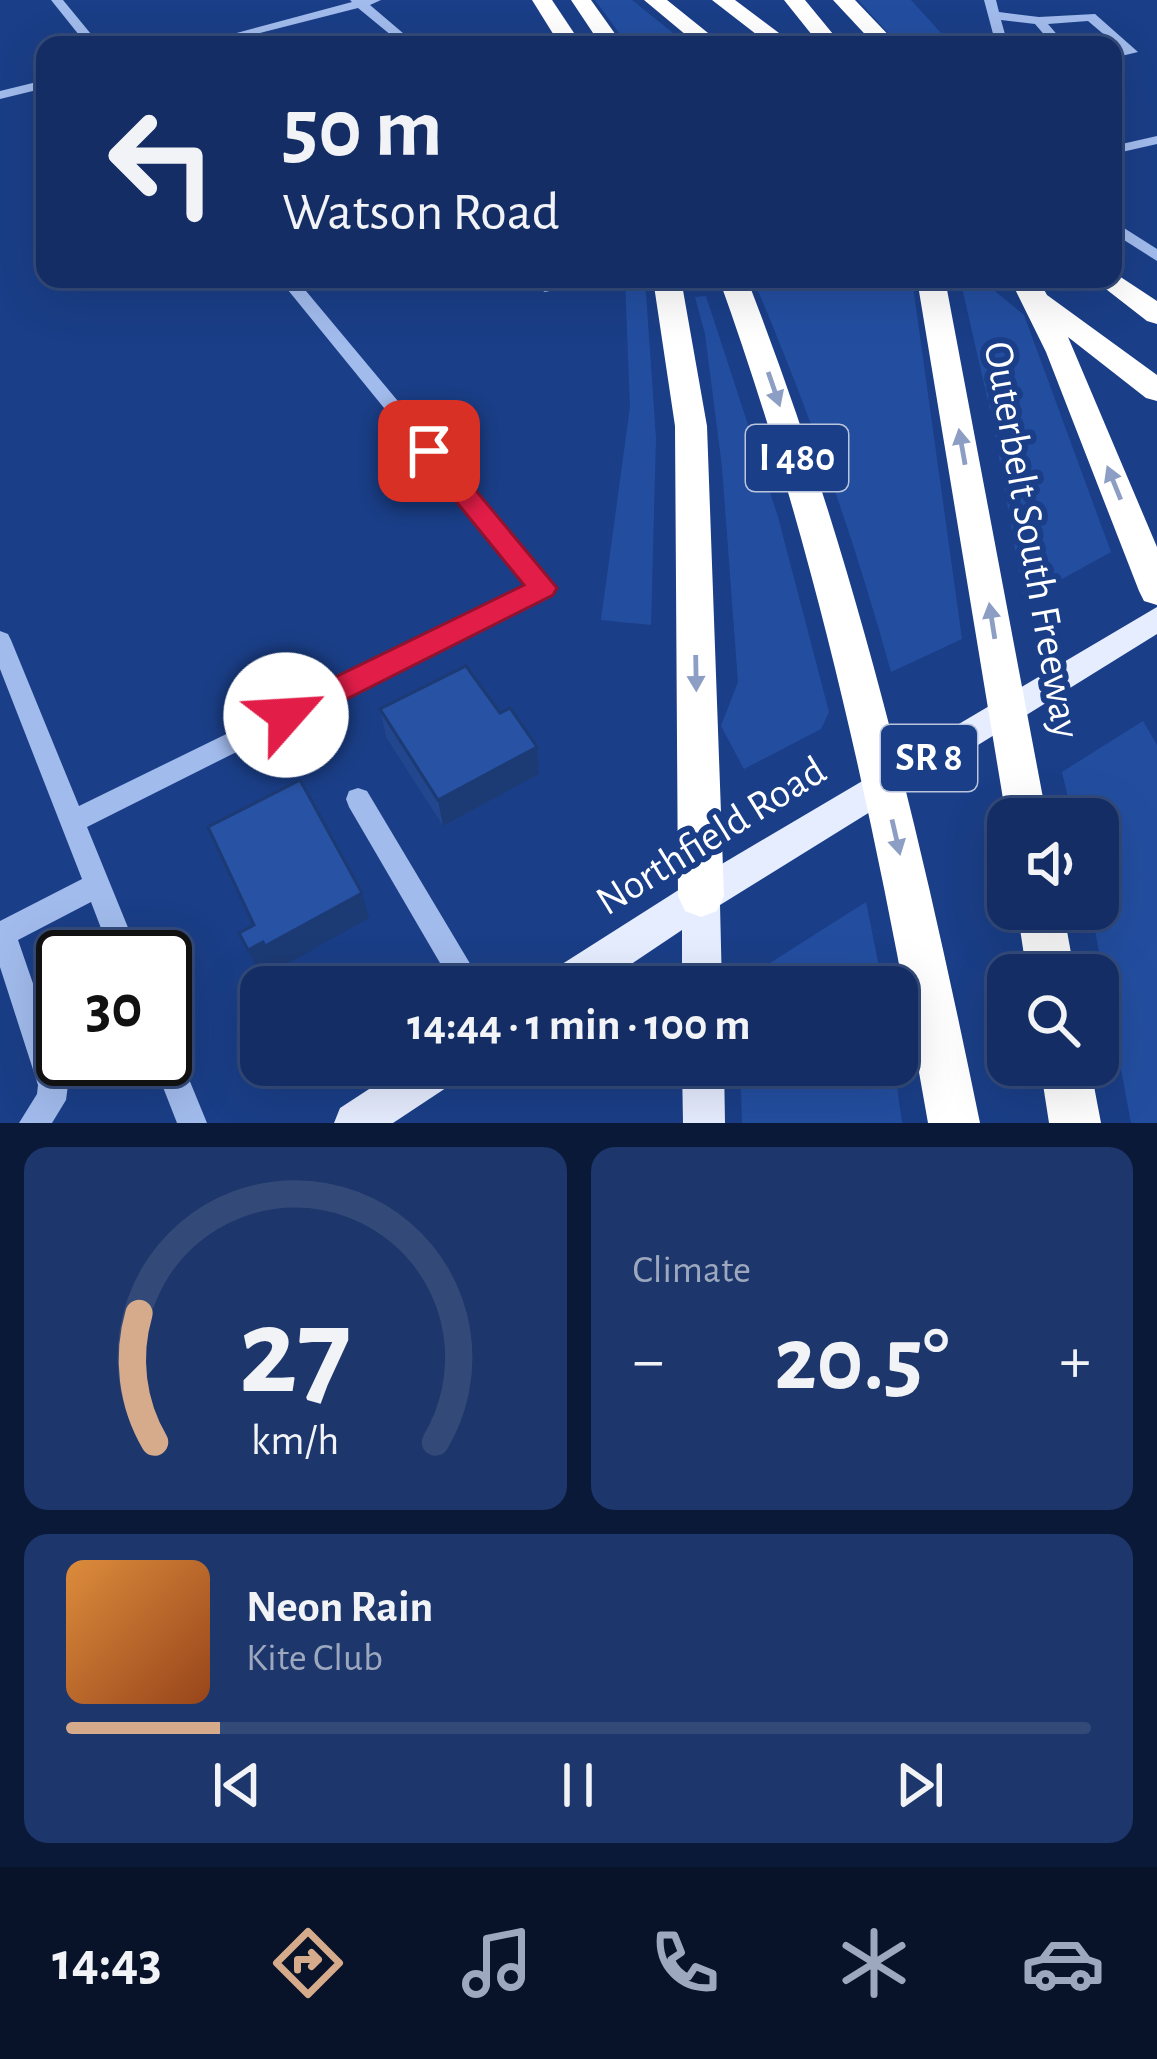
<!DOCTYPE html>
<html lang="en">
<head>
<meta charset="utf-8">
<style>
	:root { --surface:#142e65; --page:#1d366b; --text:#f1f3f6; --muted:#9da8bf; --line:#334a79; --accent:#d6ab8b }
	body { margin:0; font-family:"Alegreya Sans",sans-serif; background:var(--page); color:var(--text); height:100vh; display:flex; flex-direction:column; font-size:45px; white-space:nowrap }
	* { box-sizing:border-box; margin:0 }
	p { font-size:39px; color:var(--muted) }
	.icon { flex:none; width:66px; height:66px; fill:none; stroke:currentColor; stroke-width:2; stroke-linecap:round; stroke-linejoin:round }
	.map { position:relative; height:1123px; overflow:hidden }
	.sheet { display:flex; flex-direction:column; gap:24px; padding:24px; background:#0b1938; flex:1 }
	.sheet>* { flex:none }
	.banner { position:absolute; left:36px; top:36px; width:1086px; height:252px; border-radius:24px; box-shadow:0 12px 48px #0002,0 0 0 3px var(--line); background:#142e65; color:var(--text); overflow:hidden }
	.controls { position:absolute; left:987px; top:798px; display:grid; gap:24px }
	.controls a { display:grid; place-items:center; width:132px; height:132px; border-radius:24px; background:var(--surface); box-shadow:0 12px 48px #0002,0 0 0 3px var(--line); font-size:60px }
	.speed { position:absolute; left:36px; top:930px; display:flex; gap:24px; font-size:60px; font-weight:700; text-align:center }
	.speed>* { display:grid; place-content:center; width:156px; height:156px; border-radius:50%; background:var(--surface); box-shadow:0 12px 48px #0002,0 0 0 3px var(--line); line-height:1 }
	.speed .limit { border:6px solid #111; border-radius:18px; background:#fff; color:#111 }
	.pin { position:absolute; display:grid; place-items:center; width:102px; height:102px; color:#fff; margin:-51px; border-radius:24px; box-shadow:0 6px 18px #0006 }
	.me { position:absolute; width:132px; margin:-66px; rotate:64deg; stroke-linejoin:round; filter:drop-shadow(0 0 9px #0008) }
	.turn { display:flex; align-items:center; gap:42px; height:252px; padding:0 48px; font-size:54px }
	.turn .icon { width:156px; height:156px; stroke-width:2.5 }
	.turn b { display:block; font-size:84px; line-height:102px }
	.big { font-size:90px; font-weight:700; line-height:1.1 }
	.sheet .card { flex:1; display:flex; flex-direction:column; justify-content:center; gap:18px; min-width:0; padding:0 42px; border-radius:24px; background:var(--page) }
	.sheet .dial { align-items:center; gap:0 }
	.dial svg { height:312px; overflow:visible; fill:none; stroke:var(--line); stroke-width:7; stroke-linecap:round; text-anchor:middle }
	.dial text { fill:var(--text); stroke:none }
	.song { display:flex; align-items:center; gap:36px }
	.cover { width:144px; height:144px; border-radius:18px; background:linear-gradient(135deg,hsl(30 70% 55%),hsl(20 70% 35%)) }
	.played { height:12px; border-radius:6px; background:linear-gradient(90deg,var(--accent) 15%,var(--line) 15%) }
	.keys { display:flex; justify-content:space-around; direction:ltr }
	.heat { display:flex; justify-content:space-between; align-items:center; font-size:66px; direction:ltr }
	.sheet .tiles { flex:1; display:grid; gap:24px; grid-template-columns:1fr 1fr }
	.card:last-child { grid-column:span 2 }
	.trip { position:absolute; left:240px; top:966px; width:678px; height:120px; border-radius:24px; background:var(--surface); box-shadow:0 12px 48px #0002,0 0 0 3px var(--line); font-weight:700; line-height:120px; text-align:center }
	.menu { display:flex; height:192px; justify-content:space-around; align-items:center; background:#081228; color:var(--muted) }
	.menu .icon { width:84px; height:84px }
	.menu .on { color:var(--accent) }
	.menu b { font-size:54px; color:var(--text) }
	.map>svg:first-child { display:block }
	.green { fill:#234ea0 }
	.lines { fill:none; stroke-linecap:round; stroke-linejoin:round }
	.minor { fill:#a1bbec; fill-rule:evenodd }
	.major { fill:#e6edff; fill-rule:evenodd }
	.highway { fill:#fff; fill-rule:evenodd }
	.wall { fill:#22478e }
	.shaded-wall { fill:#1c3a74 }
	.building { fill:#2853a5; stroke:#1c3a74; stroke-width:3 }
	.oneway { fill:#8c9ec3 }
	.route { fill:#e11d48; stroke:#92132f; stroke-width:3 }
	.labels { text-anchor:middle; dominant-baseline:central; stroke-width:12; stroke-linejoin:round; paint-order:stroke }
	.shield { fill:#1a3e87; stroke:#bac5db; stroke-width:3 }
	.shield-label { font-size:39px; font-weight:bold; fill:#fff }
	.street-label { font-size:42px; fill:#fff; stroke:#1a3e87 }
</style>
</head>
<body>
<div class="map">
<svg width="1157" height="1123" viewBox="0 0 1157 1123">
	<rect width="100%" height="100%" fill="#1a3e87"/>
	<!-- green -->
	<g class="green">
		<path d="M595 0H632L688 45H628Z"/>
		<path d="M858 0H911L952 45H899Z"/>
		<path d="M625 279H645L656 438 651 625 601 620 630 407Z"/>
		<path d="M753 279H912L962 639 891 672C854 537 808 408 753 279Z"/>
		<path d="M960 279H980L1024 315 1111 552 1024 600 993 423Z"/>
		<path d="M706 296 778 517 829 712 821 729 744 769 721 726 738 682 722 467 705 334 695 297Z"/>
		<path d="M1143 721 1157 745V1123H1131L1091 909H1098V819H1073L1062 772Z"/>
		<path d="M866 902 883 987H737V984Z"/>
		<path d="M740 1065H894L902 1123H742Z"/>
	</g>
	<g class="lines">
		<!-- minor -->
		<g class="minor">
			<path d="M51 0H63L100 45H87Z"/>
			<path d="M350 0H381L370 5 417 45H403L358 8 213 45H192L352 2Z"/>
			<path d="M984 0H996L999 12 1039 17 1095 14 1138 52 1113 58V50L1121 49 1088 21 1048 24 1066 45H1053L1035 24 1001 20 1008 45H996Z"/>
			<path d="M45 80V88L0 99V91Z"/>
			<path d="M1157 136V144L1113 154V146Z"/>
			<path d="M1113 221 1157 249V261L1113 233Z"/>
			<path d="M279 279H296L554 588 551 594 87 827 140 957H112L91 902 18 940 68 1085 66 1100 52 1123H19L37 1094 38 1085 0 967V921L82 879 0 669V631L8 634 11 640 79 806 529 586Z"/>
			<path d="M521 279H593L591 282 545 292Z"/>
			<path d="M358 788 367 791 484 987H454L349 807 346 799 349 791Z"/>
			<path d="M165 1041 175 1045 207 1123H177L152 1059H165Z"/>
		</g>
		<!-- major -->
		<g class="major">
			<path d="M1157 607V634L720 905 722 987H682V930L597 987H542L548 973 688 884Z"/>
			<path d="M406 1065H464L458 1080 393 1123H334L340 1108Z"/>
			<path d="M682 1065H724L725 1123H683Z"/>
		</g>
		<!-- highway -->
		<g class="highway">
			<path d="M532 0H552L582 45H560Z"/>
			<path d="M571 0H591L623 45H601Z"/>
			<path d="M644 0H667L723 45H698Z"/>
			<path d="M712 0H735L795 45H770Z"/>
			<path d="M784 0H805L842 45H820Z"/>
			<path d="M833 0H855L898 45H875Z"/>
			<path d="M1113 272 1157 301V324L1147 321 1093 279H1113Z"/>
			<path d="M653 279H681L707 426 724 896 717 911 701 917 685 911 678 896 675 426Z"/>
			<path d="M719 279H747C854 553 921 835 980 1123H928C878 836 818 554 719 279Z"/>
			<path d="M917 279H945L1047 819H1008V829Z"/>
			<path d="M1010 279H1038L1047 295 1157 375V401L1146 398 1068 337 1157 547V605L1144 601 1139 591 1046 352Z"/>
			<path d="M1017 909H1063L1075 975H1027Z"/>
			<path d="M1040 1065H1090L1101 1123H1049Z"/>
		</g>
	</g>
	<!-- wall -->
	<path class="wall" d="M380 709 500 713 537 747 539 774 443 826 386 737Z"/>
	<!-- shaded-wall -->
	<g class="shaded-wall">
		<path d="M537 747 539 774 443 826 438 800Z"/>
		<path d="M362 893 369 918 276 970 265 946Z"/>
		<path d="M263 942 274 966 260 974 248 950Z"/>
	</g>
	<!-- building -->
	<g class="building">
		<path d="M466 666 500 713 510 708 537 747 438 800 380 709Z"/>
		<path d="M300 780 362 893 265 946 263 942 248 950 239 933 254 925 208 827Z"/>
	</g>
	<!-- one-way arrows -->
	<defs><path id="oneway-solid" d="M-6-.8H1V-3.2L6.5 0L1 3.2V.8H-6Z" transform="scale(3)"/></defs>
	<g class="oneway">
		<use href="#oneway-solid" transform="translate(774 389) rotate(71)"/>
		<use href="#oneway-solid" transform="translate(962 447) rotate(-100)"/>
		<use href="#oneway-solid" transform="translate(1114 483) rotate(-112)"/>
		<use href="#oneway-solid" transform="translate(992 621) rotate(-99)"/>
		<use href="#oneway-solid" transform="translate(696 673) rotate(89)"/>
		<use href="#oneway-solid" transform="translate(896 837) rotate(77)"/>
	</g>
	<!-- route -->
	<path class="route" d="M429 442 438 445 557 588 553 595 297 724 286 728 276 724 271 715 276 706 524 585 420 457 417 451Z"/>
	<g class="labels">
		<!-- shield labels -->
		<g class="shield">
			<rect x="746" y="425" width="102" height="66" rx="9"/>
			<rect x="881" y="725" width="96" height="66" rx="9"/>
		</g>
		<g class="shield-label">
			<text x="797" y="458">I 480</text>
			<text x="929" y="758">SR 8</text>
		</g>
		<!-- street labels -->
		<g class="street-label">
			<text transform="translate(1032 540) rotate(80)">Outerbelt South Freeway</text>
			<text transform="translate(711 836) rotate(-32)">Northfield Road</text>
		</g>
	</g>
</svg>
<div class="controls">
<a><svg class="icon" aria-label="sound" viewBox="0 0 24 24"><path d="M4 9h4l5-4v14l-5-4H4zM17 9q2 3 0 6"/></svg></a>
<a><svg class="icon" aria-label="search" viewBox="0 0 24 24"><circle cx="10" cy="10" r="6"/><path d="M15 15l6 6"/></svg></a>
</div>
<div class="speed"><div class="limit">30</div></div>
<div class="pin" style="left:429px;top:451px;background:#d93025"><svg class="icon" aria-label="arrive" viewBox="0 0 24 24"><path d="M6 21V4h12l-3 4 3 4H6"/></svg></div>
<svg class="me" style="left:286px;top:715px" viewBox="-20 -20 40 40"><circle r="19" fill="#fff"/><path d="M0-13L10 11 0 6-10 11z" fill="#e11d48"/></svg>
<div class="trip">14:44 · 1 min · 100 m</div>
<div class="banner">
<div class="turn"><svg class="icon" aria-label="left" viewBox="0 0 24 24"><path d="M17 20v-9H6M10 6l-5 5 5 5"/></svg><div><b>50 m</b>Watson Road</div></div>
</div>
</div>
<section class="sheet">
<div class="tiles">
<div class="card dial"><svg viewBox="0 0 100 80">
<path d="M14 69A42 42 0 1 1 86 69"/>
<path d="M14 69A42 42 0 0 1 10 36" stroke="#d6ab8b"/>
<text x="50" y="56" font-size="32" font-weight="700">27</text>
<text x="50" y="72" font-size="11">km/h</text>
</svg></div>
<div class="card"><p>Climate</p>
<div class="heat"><a>−</a><b class="big">20.5°</b><a>+</a></div>
</div>
<div class="card">
<div class="song"><i class="cover"></i><div><b>Neon Rain</b><p>Kite Club</p></div></div>
<div class="played"></div>
<div class="keys"><svg class="icon" aria-label="previous" viewBox="0 0 24 24"><path d="M18 5L8 12l10 7zM5 5v14"/></svg><svg class="icon" aria-label="pause" viewBox="0 0 24 24"><path d="M8 5v14M16 5v14"/></svg><svg class="icon" aria-label="next" viewBox="0 0 24 24"><path d="M6 5l10 7-10 7zM19 5v14"/></svg></div>
</div>
</div>
</section>
<nav class="menu">
<b>14:43</b>
<svg class="icon on" aria-label="directions" viewBox="0 0 24 24"><path d="M12 3l9 9-9 9-9-9zM9 14v-3h6M13 9l2 2-2 2"/></svg>
<svg class="icon" aria-label="music" viewBox="0 0 24 24"><path d="M9 18V5l10-2v13"/><circle cx="6" cy="18" r="3"/><circle cx="16" cy="16" r="3"/></svg>
<svg class="icon" aria-label="phone" viewBox="0 0 24 24"><path d="M5 4h4l2 5-3 2q2 4 5 5l2-3 5 2v4C11 20 4 13 5 4z"/></svg>
<svg class="icon" aria-label="climate" viewBox="0 0 24 24"><path d="M12 3v18M4 7l16 10M4 17L20 7"/></svg>
<svg class="icon" aria-label="car" viewBox="0 0 24 24"><path d="M5 17H2v-5l4-1 3-4h7l3 4 3 1v5h-3M9 17h6M6 11h13"/><circle cx="7" cy="17" r="2"/><circle cx="17" cy="17" r="2"/></svg>
</nav>
</body>
</html>
